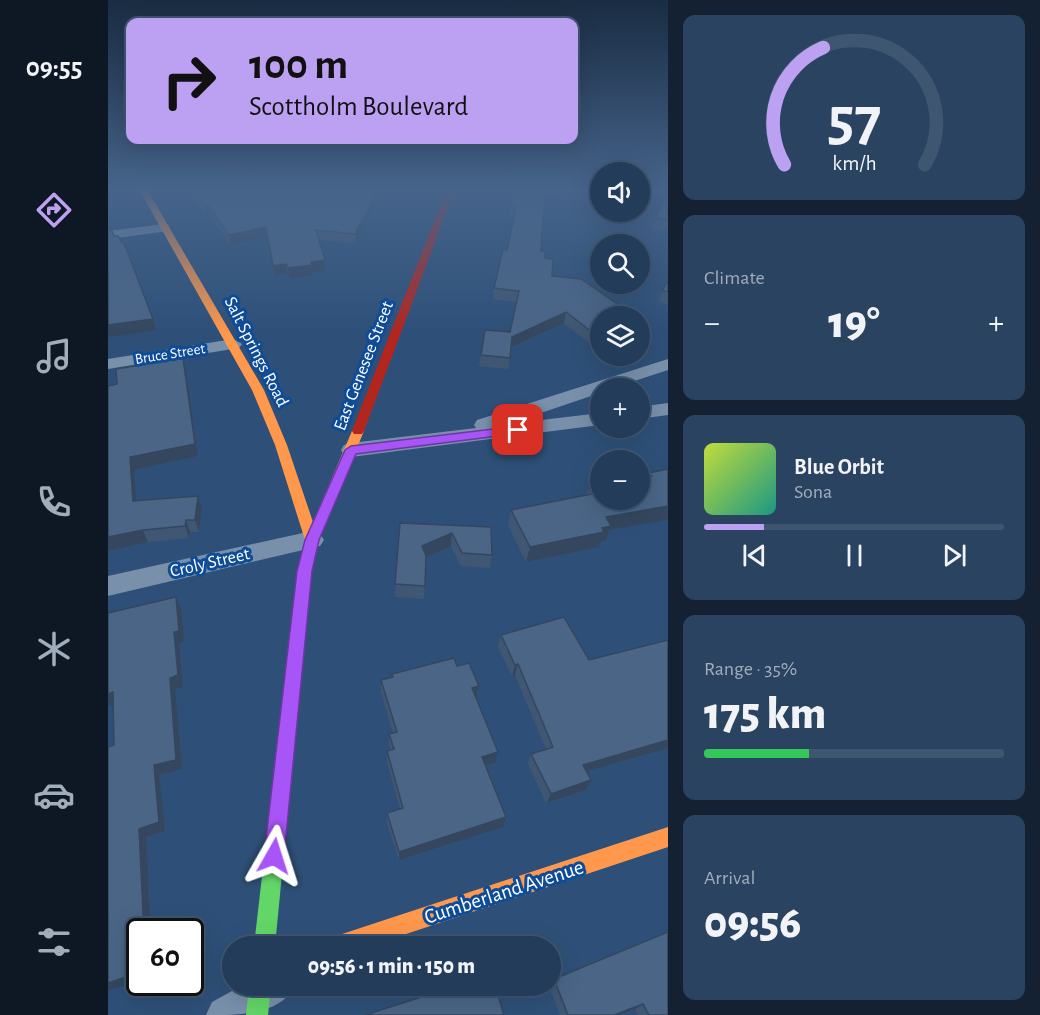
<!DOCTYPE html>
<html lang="en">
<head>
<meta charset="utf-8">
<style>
	:root { --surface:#223c5a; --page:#2a4360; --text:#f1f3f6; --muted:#a2adbb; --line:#3f5670; --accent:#bca0f2 }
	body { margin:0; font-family:"Alegreya Sans",sans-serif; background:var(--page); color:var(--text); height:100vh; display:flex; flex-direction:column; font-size:22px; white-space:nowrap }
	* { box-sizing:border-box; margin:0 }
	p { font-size:20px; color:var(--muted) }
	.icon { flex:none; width:33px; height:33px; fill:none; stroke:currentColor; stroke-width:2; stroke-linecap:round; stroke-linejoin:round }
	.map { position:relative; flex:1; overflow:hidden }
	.sheet { display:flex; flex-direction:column; gap:15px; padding:15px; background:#132132; width:372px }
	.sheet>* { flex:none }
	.hud { position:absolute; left:18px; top:18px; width:452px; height:126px; border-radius:12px; box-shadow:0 6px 24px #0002,0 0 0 2px var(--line); background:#bca0f2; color:#111; overflow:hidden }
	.tools { position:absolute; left:482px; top:162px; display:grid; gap:12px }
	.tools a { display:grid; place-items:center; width:60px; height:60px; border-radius:50%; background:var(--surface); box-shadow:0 6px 24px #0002,0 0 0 2px var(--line); font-size:30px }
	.speed { position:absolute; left:18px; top:918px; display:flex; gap:12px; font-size:30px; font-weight:700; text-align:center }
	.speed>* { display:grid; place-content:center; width:78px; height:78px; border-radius:50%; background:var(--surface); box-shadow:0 6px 24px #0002,0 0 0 2px var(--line); line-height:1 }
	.speed .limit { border:3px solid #111; border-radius:9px; background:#fff; color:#111 }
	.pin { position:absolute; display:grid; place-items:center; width:51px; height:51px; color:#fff; margin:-26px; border-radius:12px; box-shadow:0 3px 9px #0006 }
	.me { position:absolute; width:66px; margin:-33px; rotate:6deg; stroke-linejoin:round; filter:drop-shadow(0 0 4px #0008) }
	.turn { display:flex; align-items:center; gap:21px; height:126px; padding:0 24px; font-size:27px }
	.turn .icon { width:78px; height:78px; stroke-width:2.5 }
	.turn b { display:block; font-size:42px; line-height:51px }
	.big { font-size:45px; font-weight:800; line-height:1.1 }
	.sheet .card { flex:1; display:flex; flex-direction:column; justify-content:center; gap:9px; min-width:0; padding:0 21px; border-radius:12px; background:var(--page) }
	.sheet .dial { align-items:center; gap:0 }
	.dial svg { height:156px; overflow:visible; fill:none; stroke:var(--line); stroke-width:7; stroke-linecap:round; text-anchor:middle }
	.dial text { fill:var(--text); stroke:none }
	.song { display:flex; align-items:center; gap:18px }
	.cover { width:72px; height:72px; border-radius:9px; background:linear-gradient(135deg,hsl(70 70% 55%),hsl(170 70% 35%)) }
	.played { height:6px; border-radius:3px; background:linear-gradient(90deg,var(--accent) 20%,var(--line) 20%) }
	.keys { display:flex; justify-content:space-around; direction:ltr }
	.heat { display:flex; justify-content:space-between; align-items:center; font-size:33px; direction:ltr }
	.charge { height:9px; border-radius:4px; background:linear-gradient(90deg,#34c759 35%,var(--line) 0) }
	.trip { position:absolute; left:114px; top:936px; width:339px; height:60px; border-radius:30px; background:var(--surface); box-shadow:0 6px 24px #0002,0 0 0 2px var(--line); font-weight:800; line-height:60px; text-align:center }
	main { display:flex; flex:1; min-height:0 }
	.dock { display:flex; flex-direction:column; width:108px; justify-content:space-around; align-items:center; background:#0e1824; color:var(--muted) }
	.dock .icon { width:42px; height:42px }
	.dock .on { color:var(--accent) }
	.dock b { font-size:27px; color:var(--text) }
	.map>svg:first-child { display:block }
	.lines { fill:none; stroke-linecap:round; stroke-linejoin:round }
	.street { fill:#7990ab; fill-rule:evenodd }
	.fast { fill:#63d668; fill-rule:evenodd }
	.slow { fill:#ff974d; fill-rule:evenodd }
	.jam { fill:#b3261e; fill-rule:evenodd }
	.wall { fill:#405773 }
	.shaded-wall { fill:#34475e }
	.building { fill:#4a6586; stroke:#34475e; stroke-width:1.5 }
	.route { fill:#a855f7; stroke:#6d37a1; stroke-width:1.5 }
	.labels { text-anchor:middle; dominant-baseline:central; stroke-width:6; stroke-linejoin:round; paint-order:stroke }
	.far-street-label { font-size:15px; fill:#fff; stroke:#0f4c98 }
	.street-label { font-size:18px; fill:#fff; stroke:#0f4c98 }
	.near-street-label { font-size:21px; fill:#fff; stroke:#0f4c98 }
</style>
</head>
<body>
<main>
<nav class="dock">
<b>09:55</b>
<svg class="icon on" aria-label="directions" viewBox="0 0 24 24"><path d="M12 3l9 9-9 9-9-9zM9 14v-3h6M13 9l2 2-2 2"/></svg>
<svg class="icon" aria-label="music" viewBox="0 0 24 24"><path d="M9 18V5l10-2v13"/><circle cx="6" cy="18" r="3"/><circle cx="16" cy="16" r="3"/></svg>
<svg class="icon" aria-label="phone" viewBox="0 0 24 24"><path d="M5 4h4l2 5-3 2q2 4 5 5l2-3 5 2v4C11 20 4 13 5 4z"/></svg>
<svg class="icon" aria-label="climate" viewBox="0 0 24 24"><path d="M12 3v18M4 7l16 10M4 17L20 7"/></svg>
<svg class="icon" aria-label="car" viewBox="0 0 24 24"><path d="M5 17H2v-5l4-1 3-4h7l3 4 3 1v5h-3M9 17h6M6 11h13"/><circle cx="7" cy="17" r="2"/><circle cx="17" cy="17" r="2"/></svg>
<svg class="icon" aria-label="filters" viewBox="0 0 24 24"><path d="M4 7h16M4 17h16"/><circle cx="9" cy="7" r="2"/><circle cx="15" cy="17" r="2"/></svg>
</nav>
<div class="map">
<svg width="560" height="1015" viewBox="0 0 560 1015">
	<rect width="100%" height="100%" fill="#2e5078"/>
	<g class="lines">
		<!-- street -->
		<g class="street">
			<path d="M56 224 61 225V231L0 239V231Z"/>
			<path d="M125 339 134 344 131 348 0 369V359Z"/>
			<path d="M560 359V370L505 388H492V393L400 424 492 413V425L243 457 236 455 233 450 236 445 243 443 368 428 366 425 369 420Z"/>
			<path d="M560 403V415L531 419V407Z"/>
			<path d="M204 531 212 534 216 540 212 546 0 596V576Z"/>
			<path d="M133 986H187C172 1015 131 1015 98 1015L104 1002Z"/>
		</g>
		<!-- fast -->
		<g class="fast">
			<path d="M187 650 193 652 195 657 167 946H146L179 657 181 652Z"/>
			<path d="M141 986H163L160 1015H138Z"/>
		</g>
		<!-- slow -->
		<g class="slow">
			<path d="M32 191H40L156 390 179 445 205 522 244 431 250 427 256 431 211 540 203 571 195 657 193 662 187 664 181 662 179 657 189 571 197 540 167 445 144 390Z"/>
			<path d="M560 827V847L262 946H220L223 938 231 935Z"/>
		</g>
		<!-- jam -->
		<path class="jam" d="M338 191H346L256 431 254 434H246L244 431Z"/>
	</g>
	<!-- wall -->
	<g class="wall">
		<path d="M79 191H274L248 244 211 240 217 260 218 271 204 272 205 276 181 278 180 274 167 276 159 237 122 245 102 214 98 215Z"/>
		<path d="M406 191H482L480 201 437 196 433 251 444 276 527 316H492L481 343 456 323 403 348 400 369 371 366 373 355 402 332 408 302 385 299 386 288 399 250 406 218 401 217Z"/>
		<path d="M560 195V231L544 228 547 217Z"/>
		<path d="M560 281V305L551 301 554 290Z"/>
		<path d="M78 370 90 456 26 470 28 500 94 508 91 532H82L81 538 40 542 0 551V386Z"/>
		<path d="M560 469V520L501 530 498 541 492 542 491 547 418 562 400 525 403 510 478 495 481 488 540 477 541 473Z"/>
		<path d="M292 523 383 527 384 555 382 568 353 566 343 546 318 557 316 599 287 597Z"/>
		<path d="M393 635 481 660 560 640V748L478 772V790L438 803 420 764 423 754 438 749 407 675 404 676 390 647Z"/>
		<path d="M349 666 371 686 368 698 387 763 377 766 398 817 395 827 291 860 279 823V813L292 809 279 762V751L283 750 281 745V734L285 733 273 692V680L284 677V674Z"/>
		<path d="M560 932V1015H530L527 1009 511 1015H452L441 986H442V982L446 979Z"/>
	</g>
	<!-- shaded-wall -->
	<g class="shaded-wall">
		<path d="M269 191H274L248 244 247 234Z"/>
		<path d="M96 205H100L102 214 98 215Z"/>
		<path d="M0 219 3 228 0 230Z"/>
		<path d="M158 227 159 237 122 245 121 235Z"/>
		<path d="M217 260 218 271 204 272 205 276 181 278 180 268 203 262Z"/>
		<path d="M178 264 180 274 167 276 165 266Z"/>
		<path d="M458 312 456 323 402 348 404 337Z"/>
		<path d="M45 319 48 330 0 337V325Z"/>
		<path d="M492 329V340L481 343 484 332Z"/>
		<path d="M75 358 78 370 90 456 26 470 29 513 25 501 22 457Z"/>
		<path d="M90 496 94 508 91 532 87 520Z"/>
		<path d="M560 506V520L501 530 498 541 492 542 491 547 418 562 422 547 498 517Z"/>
		<path d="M78 520 82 532 81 538 77 526Z"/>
		<path d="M35 530 40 542 0 551V537Z"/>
		<path d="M344 533 343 546 314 559V546Z"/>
		<path d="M68 597 73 609 76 642 71 644 75 687 67 689 74 769 51 775 57 831 38 837 42 932H36L31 829 46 765 62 678Z"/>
		<path d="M410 664 407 675 404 676 407 665Z"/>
		<path d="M371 686 368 698 362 699 364 688Z"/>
		<path d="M5 692 12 703 0 706V694Z"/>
		<path d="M560 740V748L470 774 475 765Z"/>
		<path d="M390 752 387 763 371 767 374 757Z"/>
		<path d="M483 780 478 790 438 803 443 794Z"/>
		<path d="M398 817 395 827 291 860V852Z"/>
		<path d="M32 972V980L0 991V983Z"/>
		<path d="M535 1004 527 1009 511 1015H506Z"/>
	</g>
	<!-- building -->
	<g class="building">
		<path d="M84 191H269L247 234 208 230 217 260 203 262 204 265 180 268 178 264 165 266 158 227 121 235 100 205H96Z"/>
		<path d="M406 191H437L433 251 437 252V258L445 259 444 276 473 279 527 316H492V329L484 332 458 312 404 337 402 358 373 355 377 330 402 332 411 291 386 288 395 249 399 250 408 207H403Z"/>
		<path d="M560 195V220L547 217Z"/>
		<path d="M0 230H4L6 236H10L14 243H16L45 319 0 325Z"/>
		<path d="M560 281V292L554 290Z"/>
		<path d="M75 358 87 444 22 457 25 501 90 496 87 520H78L77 526 35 530 0 537V386L9 384 8 369Z"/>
		<path d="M560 469V506L498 517 503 526 494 528 496 532 422 547 403 510 484 494 481 488 492 486V500H531V479L544 476 541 473Z"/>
		<path d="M292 523 383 527 384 555 354 553 344 533 314 546 318 556 317 586 287 584Z"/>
		<path d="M68 597 71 631 66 632 70 675 62 678 68 760 46 765 51 822 31 829 36 932H32V972L0 983V747L6 745 5 692 0 694V613Z"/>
		<path d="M456 617 481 660 560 640V740L475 765 483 780 443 794 423 754 445 747 410 664 407 665 393 635Z"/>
		<path d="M346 658 349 666 361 663 371 686 364 688 390 752 374 757 398 817 291 852 279 813 295 808 279 751 286 749 281 734 289 732 273 680 285 677 284 674Z"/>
		<path d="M560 932V1015H541L535 1004 506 1015H460L446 979Z"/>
		<path d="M348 986H387L396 1015H257Z"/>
	</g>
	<!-- sky -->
	<linearGradient id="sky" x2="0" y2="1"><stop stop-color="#192c42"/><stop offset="0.57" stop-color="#46648b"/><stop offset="1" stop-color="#46648b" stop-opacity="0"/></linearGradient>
	<rect width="560" height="333" fill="url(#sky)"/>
	<!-- route -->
	<path class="route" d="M410 426 414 427V433L248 454 211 540 204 571 176 856 173 863 166 866 159 863 156 856 189 571 197 540 237 450 243 446Z"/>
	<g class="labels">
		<!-- far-street labels -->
		<g class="far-street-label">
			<text transform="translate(62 354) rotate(-9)">Bruce Street</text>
		</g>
		<!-- street labels -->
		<g class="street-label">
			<text transform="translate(148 352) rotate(63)">Salt Springs Road</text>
			<text transform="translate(256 366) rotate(-69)">East Genesee Street</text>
			<text transform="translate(102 563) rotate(-13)">Croly Street</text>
		</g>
		<!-- near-street labels -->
		<g class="near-street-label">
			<text transform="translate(396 892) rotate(-18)">Cumberland Avenue</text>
		</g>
	</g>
</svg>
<div class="tools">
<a><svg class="icon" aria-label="sound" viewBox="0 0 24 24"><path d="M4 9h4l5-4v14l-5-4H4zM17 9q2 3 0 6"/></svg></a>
<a><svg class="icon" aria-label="search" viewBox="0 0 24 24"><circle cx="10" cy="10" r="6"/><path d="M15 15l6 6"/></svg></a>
<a><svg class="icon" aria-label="layers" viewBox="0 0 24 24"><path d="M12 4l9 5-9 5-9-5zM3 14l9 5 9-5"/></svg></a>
<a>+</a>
<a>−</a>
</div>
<div class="speed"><div class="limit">60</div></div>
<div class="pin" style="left:410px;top:430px;background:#d93025"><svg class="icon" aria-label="arrive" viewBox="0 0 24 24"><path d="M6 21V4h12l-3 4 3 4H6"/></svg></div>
<svg class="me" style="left:166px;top:856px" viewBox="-20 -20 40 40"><path d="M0-17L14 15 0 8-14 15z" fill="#a855f7" stroke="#fff" stroke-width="4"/></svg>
<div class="trip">09:56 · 1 min · 150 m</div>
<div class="hud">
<div class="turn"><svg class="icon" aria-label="right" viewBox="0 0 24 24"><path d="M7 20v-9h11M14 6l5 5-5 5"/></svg><div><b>100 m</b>Scottholm Boulevard</div></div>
</div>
</div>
<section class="sheet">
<div class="card dial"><svg viewBox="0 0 100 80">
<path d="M14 69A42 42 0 1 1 86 69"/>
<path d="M14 69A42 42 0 0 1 34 9" stroke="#bca0f2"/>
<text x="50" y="56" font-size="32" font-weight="700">57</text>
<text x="50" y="72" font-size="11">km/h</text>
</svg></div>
<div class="card"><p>Climate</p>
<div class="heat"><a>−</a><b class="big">19°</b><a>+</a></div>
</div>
<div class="card">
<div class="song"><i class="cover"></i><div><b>Blue Orbit</b><p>Sona</p></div></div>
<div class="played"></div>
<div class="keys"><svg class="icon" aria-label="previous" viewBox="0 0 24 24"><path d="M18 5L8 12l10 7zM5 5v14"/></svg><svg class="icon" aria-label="pause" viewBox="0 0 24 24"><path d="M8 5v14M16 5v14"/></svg><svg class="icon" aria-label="next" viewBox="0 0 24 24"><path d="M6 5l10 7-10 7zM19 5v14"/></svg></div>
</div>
<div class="card"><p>Range · 35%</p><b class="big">175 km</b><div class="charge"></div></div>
<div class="card"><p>Arrival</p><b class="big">09:56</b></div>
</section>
</main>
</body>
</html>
